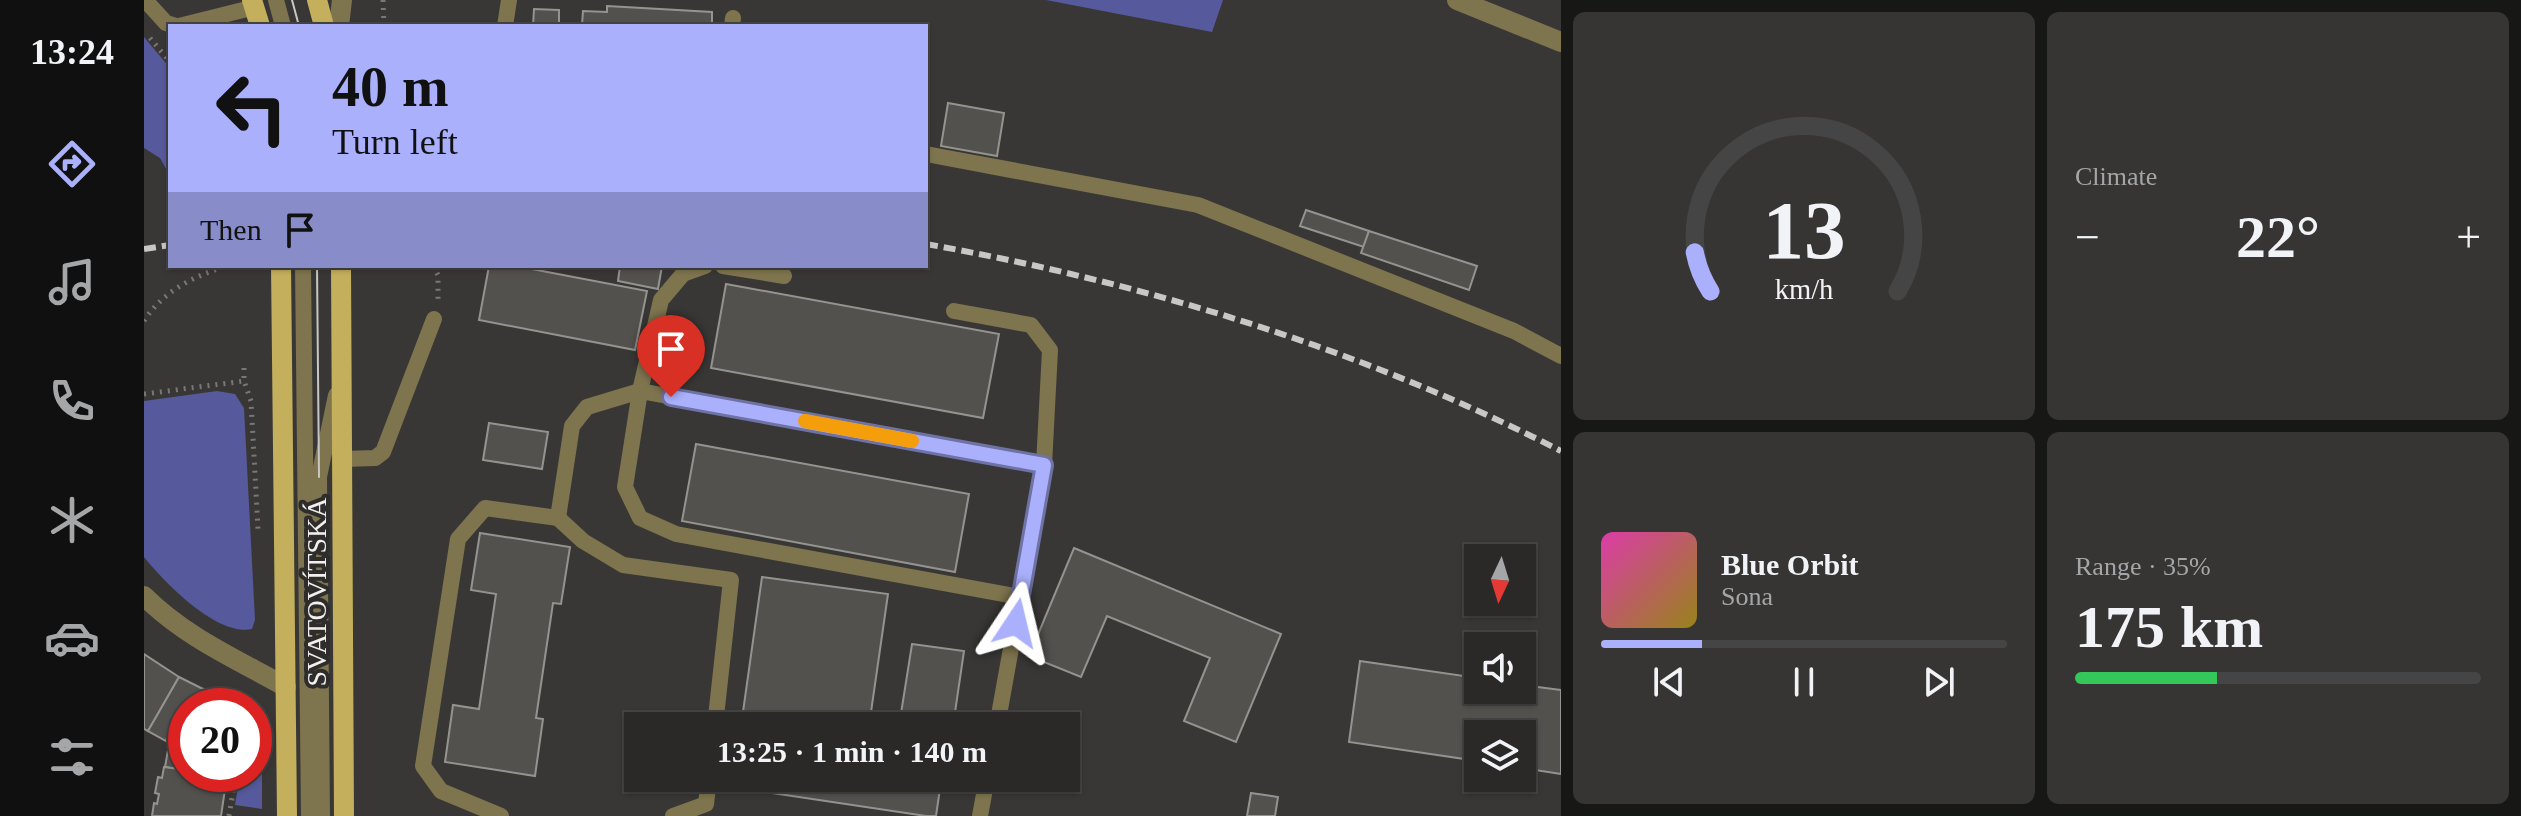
<!DOCTYPE html>
<html lang="en">
<head>
<meta charset="utf-8">
<style>
	:root { --surface:#2a2928; --page:#363534; --text:#f1f3f6; --muted:#a5a6a8; --line:#464545; --accent:#aab0fc }
	body { margin:0; font-family:"Times New Roman",serif; background:var(--page); color:var(--text); height:100vh; display:flex; flex-direction:column; font-size:30px; white-space:nowrap }
	* { box-sizing:border-box; margin:0 }
	p { font-size:26px; color:var(--muted) }
	.icon { flex:none; width:44px; height:44px; fill:none; stroke:currentColor; stroke-width:2; stroke-linecap:round; stroke-linejoin:round }
	.map { position:relative; flex:1; overflow:hidden }
	.panel { display:flex; flex-direction:column; gap:12px; padding:12px; background:#171716; width:960px }
	.panel>* { flex:none }
	.guide { position:absolute; left:24px; top:24px; width:760px; height:244px; border-radius:0px; box-shadow:0 2px 6px #0004,0 0 0 2px var(--line); background:#aab0fc; color:#111; overflow:hidden }
	.needle { width:52px; rotate:184deg }
	.buttons { position:absolute; left:1320px; top:544px; display:grid; gap:16px }
	.buttons a { display:grid; place-items:center; width:72px; height:72px; border-radius:0px; background:var(--surface); box-shadow:0 2px 6px #0004,0 0 0 2px var(--line); font-size:40px }
	.speed { position:absolute; left:24px; top:688px; display:flex; gap:16px; font-size:40px; font-weight:700; text-align:center }
	.speed>* { display:grid; place-content:center; width:104px; height:104px; border-radius:50%; background:var(--surface); box-shadow:0 2px 6px #0004,0 0 0 2px var(--line); line-height:1 }
	.speed .limit { border:12px solid #d22; background:#fff; color:#111 }
	.pin { position:absolute; display:grid; place-items:center; width:68px; height:68px; color:#fff; margin:-82px -34px; border-radius:50% 50% 50% 0; rotate:-45deg; box-shadow:0 0 8px #0007 }
	.pin .icon { rotate:45deg }
	.me { position:absolute; width:88px; margin:-44px; rotate:10deg; stroke-linejoin:round; filter:drop-shadow(0 0 6px #0008) }
	.turn { display:flex; align-items:center; gap:28px; height:168px; padding:0 32px; font-size:36px }
	.turn .icon { width:104px; height:104px; stroke-width:2.5 }
	.turn b { display:block; font-size:56px; line-height:68px }
	.then { display:flex; align-items:center; height:76px; padding:0 32px; background:#0003; gap:16px; font-size:30px }
	.big { font-size:60px; font-weight:700; line-height:1.1 }
	.panel .tile { flex:1; display:flex; flex-direction:column; justify-content:center; gap:12px; min-width:0; padding:0 28px; border-radius:12px; background:var(--page) }
	.panel .dial { align-items:center; gap:0 }
	.dial svg { height:208px; overflow:visible; fill:none; stroke:var(--line); stroke-width:7; stroke-linecap:round; text-anchor:middle }
	.dial text { fill:var(--text); stroke:none }
	.song { display:flex; align-items:center; gap:24px }
	.cover { width:96px; height:96px; border-radius:12px; background:linear-gradient(135deg,hsl(320 70% 55%),hsl(50 70% 35%)) }
	.played { height:8px; border-radius:4px; background:linear-gradient(90deg,var(--accent) 25%,var(--line) 25%) }
	.keys { display:flex; justify-content:space-around; direction:ltr }
	.heat { display:flex; justify-content:space-between; align-items:center; font-size:44px; direction:ltr }
	.charge { height:12px; border-radius:6px; background:linear-gradient(90deg,#34c759 35%,var(--line) 0) }
	.panel .tiles { flex:1; display:grid; gap:12px; grid-template-columns:repeat(2,1fr) }
	.trip { position:absolute; left:480px; top:712px; width:456px; height:80px; border-radius:0px; background:var(--surface); box-shadow:0 2px 6px #0004,0 0 0 2px var(--line); font-weight:700; line-height:80px; text-align:center }
	main { display:flex; flex:1; min-height:0 }
	.menu { display:flex; flex-direction:column; width:144px; justify-content:space-around; align-items:center; background:#111010; color:var(--muted) }
	.menu .icon { width:56px; height:56px }
	.menu .active { color:var(--accent) }
	.menu b { font-size:36px; color:var(--text) }
	.map>svg:first-child { display:block }
	.green { fill:#56599b }
	.building { fill:#52514e; stroke:#93938f; stroke-width:2 }
	.lines { fill:none; stroke-linecap:round; stroke-linejoin:round }
	.path { stroke:#797876; stroke-width:5; stroke-dasharray:2 6; stroke-linecap:butt }
	.service { stroke:#7e744e; stroke-width:16 }
	.minor { stroke:#7e744e; stroke-width:20 }
	.primary { stroke:#c3af5c; stroke-width:20 }
	.tram { stroke:#c8c7c5; stroke-width:2 }
	.rail { stroke:#c8c7c5; stroke-width:6; stroke-dasharray:12 6; stroke-linecap:butt }
	.route-casing { stroke:#6e72a4; stroke-width:20 }
	.route { stroke:#aab0fc; stroke-width:14 }
	.slow { stroke:#f59e0b; stroke-width:14 }
	.labels { text-anchor:middle; dominant-baseline:central; stroke-width:8; stroke-linejoin:round; paint-order:stroke }
	.street-label { font-size:28px; fill:#f1f0ee; stroke:#2e2d2b }
</style>
</head>
<body>
<main>
<nav class="menu">
<b>13:24</b>
<svg class="icon active" aria-label="directions" viewBox="0 0 24 24"><path d="M12 3l9 9-9 9-9-9zM9 14v-3h6M13 9l2 2-2 2"/></svg>
<svg class="icon" aria-label="music" viewBox="0 0 24 24"><path d="M9 18V5l10-2v13"/><circle cx="6" cy="18" r="3"/><circle cx="16" cy="16" r="3"/></svg>
<svg class="icon" aria-label="phone" viewBox="0 0 24 24"><path d="M5 4h4l2 5-3 2q2 4 5 5l2-3 5 2v4C11 20 4 13 5 4z"/></svg>
<svg class="icon" aria-label="climate" viewBox="0 0 24 24"><path d="M12 3v18M4 7l16 10M4 17L20 7"/></svg>
<svg class="icon" aria-label="car" viewBox="0 0 24 24"><path d="M5 17H2v-5l4-1 3-4h7l3 4 3 1v5h-3M9 17h6M6 11h13"/><circle cx="7" cy="17" r="2"/><circle cx="17" cy="17" r="2"/></svg>
<svg class="icon" aria-label="filters" viewBox="0 0 24 24"><path d="M4 7h16M4 17h16"/><circle cx="9" cy="7" r="2"/><circle cx="15" cy="17" r="2"/></svg>
</nav>
<div class="map">
<svg width="1417" height="816" viewBox="0 0 1417 816">
	<rect width="100%" height="100%" fill="#383735"/>
	<!-- green -->
	<g class="green">
		<path d="M902 0H1079L1068 32Z"/>
		<path d="M0 37 26 68V176L16 158 0 148Z"/>
		<path d="M73 391 91 394 100 408 111 620 108 629C73 637 20 582 0 557V401Z"/>
		<path d="M110 757 118 761V809L91 805 96 774H110Z"/>
	</g>
	<!-- building -->
	<g class="building">
		<path d="M463 6 568 12V26H389L390 9 415 10V23L438 25 439 11 463 12Z"/>
		<path d="M804 103 860 113 853 156 797 146Z"/>
		<path d="M1162 210 1225 231 1220 247 1156 226Z"/>
		<path d="M1225 231 1333 266 1325 290 1217 253Z"/>
		<path d="M345 266H372L503 291 491 350 335 320Z"/>
		<path d="M476 266H518L514 289 474 281Z"/>
		<path d="M582 284 855 334 839 418 567 368Z"/>
		<path d="M345 423 404 432 398 469 339 460Z"/>
		<path d="M552 444 825 494 811 572 538 521Z"/>
		<path d="M336 533 426 547 417 604 409 603 392 718 399 719 391 776 301 762 309 705 335 709 352 594 327 590Z"/>
		<path d="M930 548 1137 634 1092 742 1040 721 1066 658 963 616 937 677 885 656Z"/>
		<path d="M618 577 744 594 725 726H597Z"/>
		<path d="M768 644 820 651 809 726H755Z"/>
		<path d="M0 654 35 677 4 731 0 729Z"/>
		<path d="M1216 661 1334 678V690H1378V685L1417 690V774L1378 768V734H1334V761L1205 742Z"/>
		<path d="M35 677 57 688 98 703V706H42V770L21 767 24 750 31 751V746L28 740 23 738 22 741 4 731Z"/>
		<path d="M20 767 42 770V774L83 776 77 816H8L10 803 13 804 15 794 11 793 14 777 18 778Z"/>
		<path d="M589 778H771L797 782 792 816H782L588 787Z"/>
		<path d="M1107 793 1134 797 1131 816H1103Z"/>
	</g>
	<g class="lines">
		<!-- path -->
		<g class="path">
			<path d="M239 0 240 26"/>
			<path d="M6 38 26 62"/>
			<path d="M289 266 294 275V300"/>
			<path d="M0 321C19 291 50 276 83 266"/>
			<path d="M100 368V381L107 401 114 529"/>
			<path d="M0 394 100 381"/>
			<path d="M110 706 111 703"/>
			<path d="M85 816 92 774"/>
		</g>
		<!-- service -->
		<g class="service">
			<path d="M1 0 22 23 32 26"/>
			<path d="M132 0 139 26"/>
			<path d="M35 26 111 7"/>
			<path d="M361 26 365 0"/>
			<path d="M588 26 589 18"/>
			<path d="M782 154 1054 205 1370 331 1417 356"/>
			<path d="M159 266 165 816"/>
			<path d="M561 266 539 274 517 300 496 391 481 487 496 518 532 534 876 597"/>
			<path d="M579 266 640 276"/>
			<path d="M810 311 887 325 906 350 900 465"/>
			<path d="M200 459 231 458 239 452 290 319"/>
			<path d="M414 518 428 426 443 407 496 391 900 465 853 726"/>
			<path d="M178 816 175 477 192 395"/>
			<path d="M357 816 297 791 279 766 314 539 341 508 414 518 439 541 479 565 587 580 571 726"/>
			<path d="M529 816 562 804 565 778"/>
			<path d="M836 816 843 778"/>
		</g>
		<!-- minor -->
		<g class="minor">
			<path d="M1313 0 1417 42"/>
			<path d="M195 26 198 0"/>
			<path d="M0 596C41 637 92 659 142 687"/>
		</g>
		<!-- primary -->
		<g class="primary">
			<path d="M108 0 116 26"/>
			<path d="M173 0 180 26"/>
			<path d="M137 266 143 816"/>
			<path d="M197 266 200 816"/>
		</g>
		<!-- tram -->
		<g class="tram">
			<path d="M148 0 155 26"/>
			<path d="M173 266 175 477"/>
		</g>
		<!-- rail -->
		<g class="rail">
			<path d="M782 244C1001 283 1218 349 1417 451"/>
			<path d="M0 249 26 245"/>
		</g>
	</g>
	<g class="lines">
		<defs>
			<path id="route" d="M527 397 900 465 872 623"/>
		</defs>
		<!-- route casing -->
		<use href="#route" class="route-casing"/>
		<!-- route -->
		<use href="#route" class="route"/>
		<!-- slow -->
		<path class="slow" d="M661 421 768 441"/>
	</g>
	<g class="labels">
		<!-- street labels -->
		<g class="street-label">
			<text transform="translate(172 592) rotate(-90)">SVATOVÍTSKÁ</text>
		</g>
	</g>
</svg>
<div class="buttons">
<a><svg class="needle" viewBox="-14 -14 28 28"><path d="M0-13l5 13h-10z" fill="#e53935"/><path d="M0 13l5-13h-10z" fill="#a5a6a8"/></svg></a>
<a><svg class="icon" aria-label="sound" viewBox="0 0 24 24"><path d="M4 9h4l5-4v14l-5-4H4zM17 9q2 3 0 6"/></svg></a>
<a><svg class="icon" aria-label="layers" viewBox="0 0 24 24"><path d="M12 4l9 5-9 5-9-5zM3 14l9 5 9-5"/></svg></a>
</div>
<div class="speed"><div class="limit">20</div></div>
<div class="pin" style="left:527px;top:397px;background:#d93025"><svg class="icon" aria-label="arrive" viewBox="0 0 24 24"><path d="M6 21V4h12l-3 4 3 4H6"/></svg></div>
<svg class="me" style="left:872px;top:623px" viewBox="-20 -20 40 40"><path d="M0-17L14 15 0 8-14 15z" fill="#aab0fc" stroke="#fff" stroke-width="4"/></svg>
<div class="trip">13:25 · 1 min · 140 m</div>
<div class="guide">
<div class="turn"><svg class="icon" aria-label="left" viewBox="0 0 24 24"><path d="M17 20v-9H6M10 6l-5 5 5 5"/></svg><div><b>40 m</b>Turn left</div></div>
<div class="then">Then<svg class="icon" aria-label="arrive" viewBox="0 0 24 24"><path d="M6 21V4h12l-3 4 3 4H6"/></svg></div>
</div>
</div>
<section class="panel">
<div class="tiles">
<div class="tile dial"><svg viewBox="0 0 100 80">
<path d="M14 69A42 42 0 1 1 86 69"/>
<path d="M14 69A42 42 0 0 1 8 54" stroke="#aab0fc"/>
<text x="50" y="56" font-size="32" font-weight="700">13</text>
<text x="50" y="72" font-size="11">km/h</text>
</svg></div>
<div class="tile"><p>Climate</p>
<div class="heat"><a>−</a><b class="big">22°</b><a>+</a></div>
</div>
<div class="tile">
<div class="song"><i class="cover"></i><div><b>Blue Orbit</b><p>Sona</p></div></div>
<div class="played"></div>
<div class="keys"><svg class="icon" aria-label="previous" viewBox="0 0 24 24"><path d="M18 5L8 12l10 7zM5 5v14"/></svg><svg class="icon" aria-label="pause" viewBox="0 0 24 24"><path d="M8 5v14M16 5v14"/></svg><svg class="icon" aria-label="next" viewBox="0 0 24 24"><path d="M6 5l10 7-10 7zM19 5v14"/></svg></div>
</div>
<div class="tile"><p>Range · 35%</p><b class="big">175 km</b><div class="charge"></div></div>
</div>
</section>
</main>
</body>
</html>
